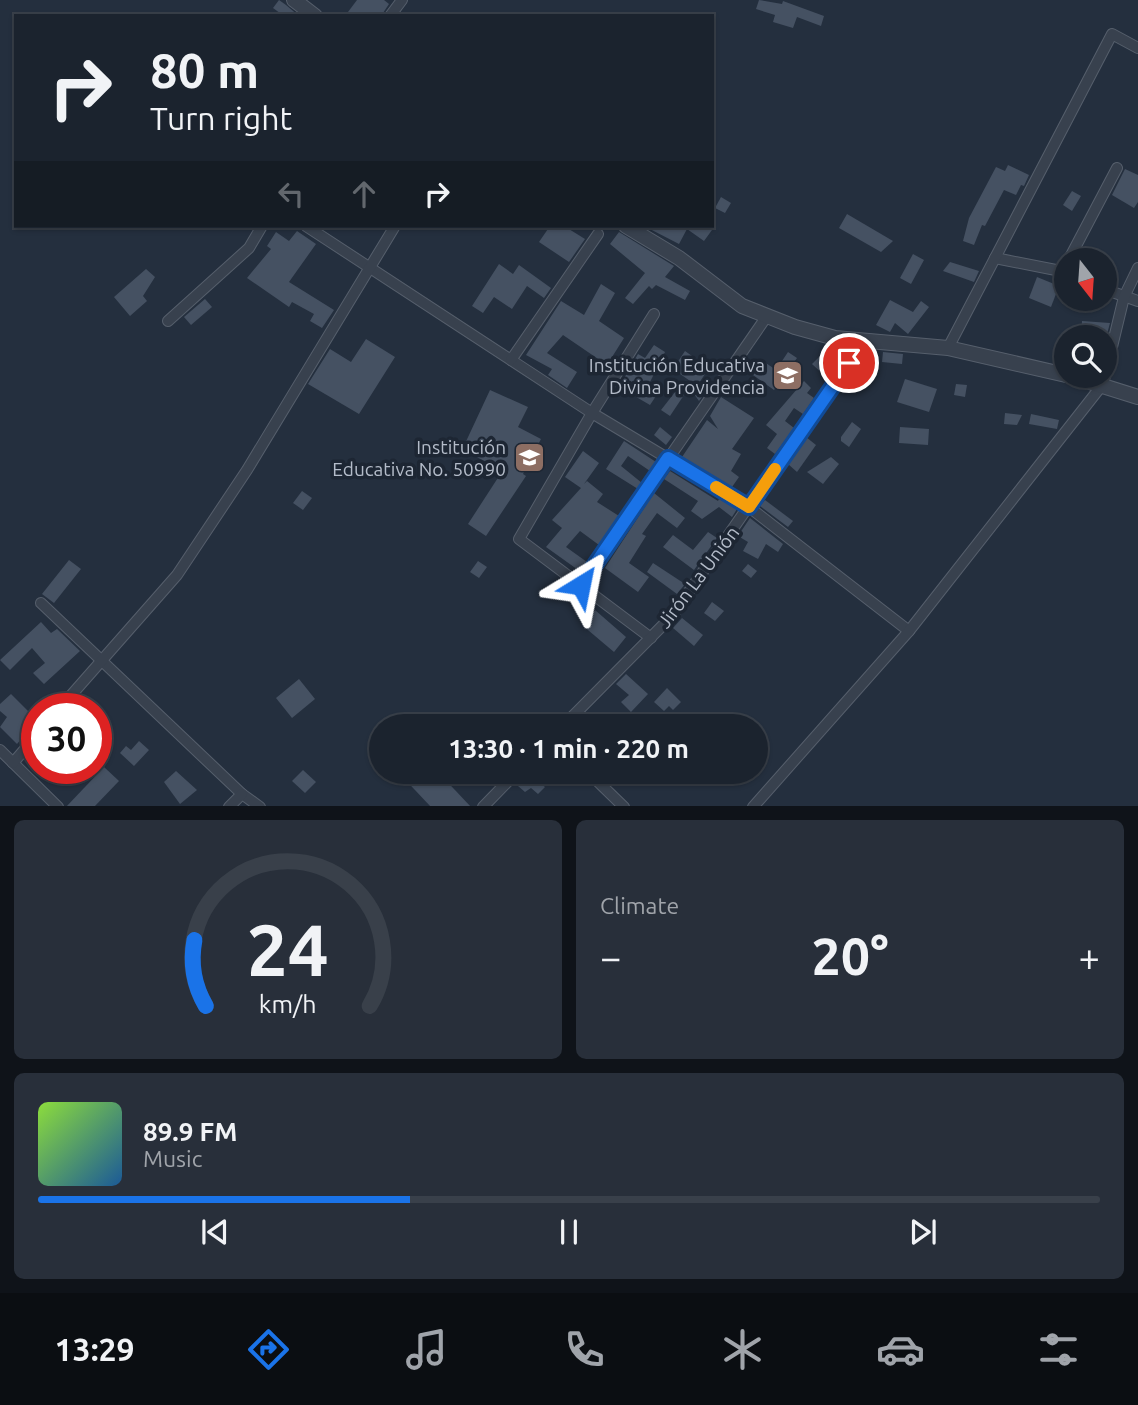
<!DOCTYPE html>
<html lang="en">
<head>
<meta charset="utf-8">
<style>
	:root { --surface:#1b232e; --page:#282f3a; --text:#f1f3f6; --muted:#a0a4aa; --line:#39404a; --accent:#1a73e8 }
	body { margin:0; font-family:Ubuntu,sans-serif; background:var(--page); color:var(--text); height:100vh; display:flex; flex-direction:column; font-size:26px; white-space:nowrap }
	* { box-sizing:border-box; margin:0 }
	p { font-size:23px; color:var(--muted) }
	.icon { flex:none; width:38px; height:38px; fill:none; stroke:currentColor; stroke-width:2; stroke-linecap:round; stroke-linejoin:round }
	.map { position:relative; height:806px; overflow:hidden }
	.details { display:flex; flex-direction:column; gap:14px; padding:14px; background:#0f1319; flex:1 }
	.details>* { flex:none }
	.hud { position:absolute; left:14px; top:14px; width:700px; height:214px; border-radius:0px; box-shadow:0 2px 5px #0004,0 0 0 2px var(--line); background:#1b232e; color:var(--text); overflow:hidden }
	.needle { width:46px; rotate:163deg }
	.fabs { position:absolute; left:1054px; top:248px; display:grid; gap:14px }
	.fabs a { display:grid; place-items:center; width:63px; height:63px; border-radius:50%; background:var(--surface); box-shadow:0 2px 5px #0004,0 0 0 2px var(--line); font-size:35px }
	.speed { position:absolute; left:21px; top:693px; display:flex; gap:14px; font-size:35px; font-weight:700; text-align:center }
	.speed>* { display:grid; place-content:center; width:91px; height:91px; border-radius:50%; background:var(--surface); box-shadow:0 2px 5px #0004,0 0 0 2px var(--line); line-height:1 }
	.speed .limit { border:10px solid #d22; background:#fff; color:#111 }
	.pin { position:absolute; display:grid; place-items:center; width:60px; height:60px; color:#fff; margin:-30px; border:4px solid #fff; border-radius:50%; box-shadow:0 2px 7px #0007 }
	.me { position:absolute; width:77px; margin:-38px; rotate:35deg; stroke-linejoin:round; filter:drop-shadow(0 0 5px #0008) }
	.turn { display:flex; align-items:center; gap:24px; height:147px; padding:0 21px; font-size:32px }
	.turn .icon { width:91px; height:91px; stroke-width:2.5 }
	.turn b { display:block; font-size:49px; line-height:60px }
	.lanes { display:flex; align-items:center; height:66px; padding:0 21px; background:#0003; justify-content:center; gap:35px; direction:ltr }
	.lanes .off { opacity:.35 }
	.big { font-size:52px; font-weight:600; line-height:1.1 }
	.details .tile { flex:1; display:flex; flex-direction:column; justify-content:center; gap:10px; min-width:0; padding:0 24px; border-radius:10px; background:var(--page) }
	.details .dial { align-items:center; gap:0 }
	.dial svg { height:182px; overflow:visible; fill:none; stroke:var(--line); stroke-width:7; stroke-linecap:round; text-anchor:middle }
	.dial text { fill:var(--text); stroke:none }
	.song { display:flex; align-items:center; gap:21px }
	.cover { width:84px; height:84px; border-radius:10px; background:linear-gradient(135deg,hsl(90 70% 55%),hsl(210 70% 35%)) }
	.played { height:7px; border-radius:4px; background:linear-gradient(90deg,var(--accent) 35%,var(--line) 35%) }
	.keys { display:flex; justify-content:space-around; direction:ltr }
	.heat { display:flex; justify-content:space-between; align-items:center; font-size:38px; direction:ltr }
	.details .tiles { flex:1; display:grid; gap:14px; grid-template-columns:1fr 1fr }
	.tile:last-child { grid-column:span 2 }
	.trip { position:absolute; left:369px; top:714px; width:399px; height:70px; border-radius:35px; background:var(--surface); box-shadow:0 2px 5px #0004,0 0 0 2px var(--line); font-weight:600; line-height:70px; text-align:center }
	.tab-bar { display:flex; height:112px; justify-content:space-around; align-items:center; background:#0b0e12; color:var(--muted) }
	.tab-bar .icon { width:49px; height:49px }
	.tab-bar .selected { color:var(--accent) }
	.tab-bar b { font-size:32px; color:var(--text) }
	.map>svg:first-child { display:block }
	.building { fill:#455162 }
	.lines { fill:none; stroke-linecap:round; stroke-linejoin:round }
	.minor-casing { stroke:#565f6c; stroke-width:12 }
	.tertiary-casing { stroke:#565f6c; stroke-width:16 }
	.minor { stroke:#38414e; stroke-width:10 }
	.tertiary { stroke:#38414e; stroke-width:14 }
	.route-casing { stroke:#114b97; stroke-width:18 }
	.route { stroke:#1a73e8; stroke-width:12 }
	.slow { stroke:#f59e0b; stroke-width:12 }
	.labels { text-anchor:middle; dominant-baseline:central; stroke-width:7; stroke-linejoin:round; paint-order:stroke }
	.poi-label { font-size:19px; fill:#b4bcc9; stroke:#1d2633; text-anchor:end }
	.street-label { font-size:19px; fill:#b4bcc9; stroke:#1d2633 }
</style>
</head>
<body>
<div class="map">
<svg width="1138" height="807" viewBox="0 0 1138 807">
	<rect width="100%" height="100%" fill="#242f3e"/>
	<!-- building -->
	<g class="building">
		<path d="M279 0 286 5 299 16H284L273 8Z"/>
		<path d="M357 0H384L389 4 381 16H345Z"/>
		<path d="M759 0 782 4 783 1 824 16 821 26 797 17 793 28 773 22 775 15 756 9Z"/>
		<path d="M1008 165 1029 175 1024 186 1021 185 1016 195 1004 190 985 226 982 225 974 245 963 241 969 218 996 167 1005 171Z"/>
		<path d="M1125 169 1138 175V202L1134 208 1112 195Z"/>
		<path d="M1072 191 1081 196 1072 211 1063 205Z"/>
		<path d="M721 197 731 203 725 213 715 208Z"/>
		<path d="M847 214 893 241 881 252 839 228Z"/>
		<path d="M550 226H564L585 239 569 262 539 242Z"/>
		<path d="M644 226H706L712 230 704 241 687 229 679 244Z"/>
		<path d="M297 231 316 244 289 282 334 310 322 328 310 321 314 314 292 302 289 307 247 278 271 249 267 246 276 232 289 241Z"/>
		<path d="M619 232 674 266 665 277 690 291 685 300 656 285 652 289 649 286 633 304 625 298 645 273 610 244Z"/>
		<path d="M913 254 924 260 911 284 900 278Z"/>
		<path d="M950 262 979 271 974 282 943 271Z"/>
		<path d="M499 264 513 274 519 265 551 288 544 298 527 286 512 309 494 297 483 313 472 306Z"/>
		<path d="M146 269 155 277 143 296 147 301 130 316 114 297Z"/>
		<path d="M1037 277 1059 286 1051 307 1029 298Z"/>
		<path d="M601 284 615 293 599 321 624 338 607 365 563 335 547 353 577 372 567 388 548 375 552 369 526 355 561 301 584 315Z"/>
		<path d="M205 299 212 307 191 325 184 317Z"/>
		<path d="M890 300 913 312 921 301 929 307 908 334 895 323 890 332 876 325Z"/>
		<path d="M1082 321 1110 323 1106 338H1081Z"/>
		<path d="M366 339 395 357 359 414 308 384 330 349 351 362Z"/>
		<path d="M654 345 665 352 646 390 656 396 650 405 631 394 634 389 622 382 638 354 645 358Z"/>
		<path d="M834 348 848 350 830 375 825 376 812 364 823 353 827 357Z"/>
		<path d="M685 351 709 368 699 383 707 390 699 401 689 387 693 383 673 369Z"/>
		<path d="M788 352 797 358 774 390 753 375 763 361 776 370Z"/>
		<path d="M883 352 903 354 902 364 882 362Z"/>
		<path d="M905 379 937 389 929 412 897 402Z"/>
		<path d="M804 381 811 388 807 393 814 398 803 414 794 408 785 421 794 428 775 454 767 448 777 434 766 425Z"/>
		<path d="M956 384 967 385 965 397 954 395Z"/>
		<path d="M679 387 686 392 670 416 661 410Z"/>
		<path d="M490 390 528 407 518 427 541 439 523 474 526 476 486 536 468 524 503 470 462 450Z"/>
		<path d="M721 397 754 418 732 449 741 454 731 471 739 477 732 487 682 457 707 420 718 429 710 416Z"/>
		<path d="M1005 413 1022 415 1017 425 1004 424Z"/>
		<path d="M1031 414 1059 420 1057 429 1029 424Z"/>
		<path d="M852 422 861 429 849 447 841 441V437Z"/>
		<path d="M660 427 672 437 666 445 654 435Z"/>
		<path d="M900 427 929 429 928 445 899 443Z"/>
		<path d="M806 437 816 445 797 472 788 464Z"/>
		<path d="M624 441 656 462 650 471 628 456 621 466 642 483 638 489 606 469Z"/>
		<path d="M583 451 599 463 584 484 587 481 603 494 597 502 619 516 599 545 580 531 566 547 587 562 581 572 546 547 562 528 552 520 581 488 565 477Z"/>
		<path d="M831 457 839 464 823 484 807 472Z"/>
		<path d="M670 471 718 501 719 499 737 509 732 517 719 507 702 519 691 511 698 501 664 479Z"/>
		<path d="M302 491 312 498 303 510 293 503Z"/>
		<path d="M654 493 685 518 677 528 657 513 642 534 646 536 629 563 649 577 638 592 605 568Z"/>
		<path d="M765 500 793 521 788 527 760 506Z"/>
		<path d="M750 518 783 544 778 552 766 544 758 559 743 551 748 542 738 536Z"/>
		<path d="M708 532 717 538 694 570 663 547 673 535 693 550Z"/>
		<path d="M69 560 81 569 54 603 42 594Z"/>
		<path d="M478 561 487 567 479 578 470 572Z"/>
		<path d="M653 563 685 584 677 594 647 572Z"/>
		<path d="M748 564 757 571 751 578 742 571Z"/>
		<path d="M712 602 724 611 715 621 704 613Z"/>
		<path d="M595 610 626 637 614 652 582 625Z"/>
		<path d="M682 618 703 635 694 646 673 628Z"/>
		<path d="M41 622 51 633 57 629 80 651 44 684 33 673 45 663 32 648 10 670 0 660Z"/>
		<path d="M626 674 648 694 631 712 621 702 629 695 616 684Z"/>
		<path d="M299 679 315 699 292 718 276 698Z"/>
		<path d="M667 688 681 702 673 710 669 706 664 711 654 702Z"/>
		<path d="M11 694 37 720 17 744 0 727 7 717 0 711V704Z"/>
		<path d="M139 741 149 750 134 766 120 753 126 746 131 750Z"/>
		<path d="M104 767 119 781 94 807H66Z"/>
		<path d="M303 770 316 782 305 793 292 781Z"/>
		<path d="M176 771 197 790 180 804 164 782Z"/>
		<path d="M398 772H438L471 807H431Z"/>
		<path d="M529 773 545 787 538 794 531 788 525 792 518 786Z"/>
	</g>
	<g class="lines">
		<defs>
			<g id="minor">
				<path d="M390 16 402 0"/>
				<path d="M306 226 592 413 749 507 909 631"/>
				<path d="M995 258 1066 272"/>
				<path d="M1068 261 1117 168"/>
				<path d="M1104 289 1138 301"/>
				<path d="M168 321 249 248 262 226"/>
				<path d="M948 348 1112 34 1138 48"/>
				<path d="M511 360 598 234"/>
				<path d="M581 585 767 316"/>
				<path d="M41 603 242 794 260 807"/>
				<path d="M651 638 519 539 592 413 654 314"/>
				<path d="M59 709 177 575 247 470 395 226"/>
				<path d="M563 726 672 616 863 342"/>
				<path d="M0 750 58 807"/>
				<path d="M13 763 37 735"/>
				<path d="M588 772 624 807"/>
				<path d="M229 807 242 794"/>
				<path d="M483 807 517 772"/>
				<path d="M753 807 909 631 1103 384 1124 297 1138 268"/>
			</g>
			<g id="tertiary">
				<path d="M294 0 315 16"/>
				<path d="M626 226 679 258 742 306 795 327 835 338 948 348 1066 375"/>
				<path d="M1071 376 1138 397"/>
			</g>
		</defs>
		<!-- minor casing -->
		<use href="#minor" class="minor-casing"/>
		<!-- tertiary casing -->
		<use href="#tertiary" class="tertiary-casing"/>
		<!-- minor -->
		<use href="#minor" class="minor"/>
		<!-- tertiary -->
		<use href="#tertiary" class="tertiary"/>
	</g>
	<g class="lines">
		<defs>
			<path id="route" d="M581 585 668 458 749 507 849 363"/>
		</defs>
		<!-- route casing -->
		<use href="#route" class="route-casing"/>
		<!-- route -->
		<use href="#route" class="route"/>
		<!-- slow -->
		<path class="slow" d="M716 487 749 507 775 469"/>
	</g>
	<!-- icons -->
	<defs>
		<symbol id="school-square" viewBox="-11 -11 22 22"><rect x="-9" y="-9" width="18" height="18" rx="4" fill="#8d6e63" stroke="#1d2633"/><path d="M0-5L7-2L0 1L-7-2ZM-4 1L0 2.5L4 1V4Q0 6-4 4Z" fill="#fff"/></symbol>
	</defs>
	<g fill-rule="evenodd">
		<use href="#school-square" x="770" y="358" width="35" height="35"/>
		<use href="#school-square" x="512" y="440" width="35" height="35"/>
	</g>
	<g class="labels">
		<!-- poi labels -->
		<g class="poi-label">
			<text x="765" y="365">Institución Educativa<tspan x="765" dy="22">Divina Providencia</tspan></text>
			<text x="506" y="447">Institución<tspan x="506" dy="22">Educativa No. 50990</tspan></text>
		</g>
		<!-- street labels -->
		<g class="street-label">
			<text transform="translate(698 577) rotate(-53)">Jirón La Unión</text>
		</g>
	</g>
</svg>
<div class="fabs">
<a><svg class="needle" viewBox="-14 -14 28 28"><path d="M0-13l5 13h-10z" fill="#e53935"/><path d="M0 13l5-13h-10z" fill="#a0a4aa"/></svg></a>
<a><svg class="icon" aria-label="search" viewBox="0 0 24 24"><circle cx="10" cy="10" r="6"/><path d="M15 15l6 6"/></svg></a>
</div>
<div class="speed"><div class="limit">30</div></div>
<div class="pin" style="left:849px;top:363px;background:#d93025"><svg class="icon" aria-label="arrive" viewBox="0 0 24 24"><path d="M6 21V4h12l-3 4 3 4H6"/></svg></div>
<svg class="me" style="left:581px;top:585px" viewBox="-20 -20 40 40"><path d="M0-17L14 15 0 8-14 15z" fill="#1a73e8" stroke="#fff" stroke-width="4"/></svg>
<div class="trip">13:30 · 1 min · 220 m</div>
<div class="hud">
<div class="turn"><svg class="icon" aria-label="right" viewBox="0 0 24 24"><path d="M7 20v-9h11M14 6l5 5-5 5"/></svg><div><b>80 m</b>Turn right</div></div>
<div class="lanes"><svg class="icon off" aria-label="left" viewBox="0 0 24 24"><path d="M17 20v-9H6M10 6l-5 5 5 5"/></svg><svg class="icon off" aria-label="ahead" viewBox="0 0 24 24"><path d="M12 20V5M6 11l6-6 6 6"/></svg><svg class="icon" aria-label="right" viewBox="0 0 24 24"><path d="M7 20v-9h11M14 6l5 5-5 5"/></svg></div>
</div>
</div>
<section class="details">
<div class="tiles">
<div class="tile dial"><svg viewBox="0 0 100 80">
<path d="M14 69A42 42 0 1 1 86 69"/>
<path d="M14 69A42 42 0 0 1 9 40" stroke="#1a73e8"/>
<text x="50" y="56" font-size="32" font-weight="700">24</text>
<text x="50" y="72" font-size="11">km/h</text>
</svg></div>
<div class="tile"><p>Climate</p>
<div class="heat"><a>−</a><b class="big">20°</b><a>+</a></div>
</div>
<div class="tile">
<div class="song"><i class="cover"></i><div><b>89.9 FM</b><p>Music</p></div></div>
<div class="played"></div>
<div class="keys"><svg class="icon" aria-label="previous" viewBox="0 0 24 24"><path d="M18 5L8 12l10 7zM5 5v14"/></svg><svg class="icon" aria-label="pause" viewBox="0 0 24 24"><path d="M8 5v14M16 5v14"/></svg><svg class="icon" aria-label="next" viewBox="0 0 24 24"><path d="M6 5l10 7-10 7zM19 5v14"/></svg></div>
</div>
</div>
</section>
<nav class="tab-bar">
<b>13:29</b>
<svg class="icon selected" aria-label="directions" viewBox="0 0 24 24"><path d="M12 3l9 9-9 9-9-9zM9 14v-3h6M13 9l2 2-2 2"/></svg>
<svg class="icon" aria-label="music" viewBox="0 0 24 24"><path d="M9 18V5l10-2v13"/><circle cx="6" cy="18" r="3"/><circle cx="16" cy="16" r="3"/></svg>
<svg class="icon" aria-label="phone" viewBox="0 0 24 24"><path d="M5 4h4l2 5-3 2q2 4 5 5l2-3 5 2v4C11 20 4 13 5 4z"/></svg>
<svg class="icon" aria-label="climate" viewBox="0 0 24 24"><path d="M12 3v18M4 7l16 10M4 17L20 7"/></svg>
<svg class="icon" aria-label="car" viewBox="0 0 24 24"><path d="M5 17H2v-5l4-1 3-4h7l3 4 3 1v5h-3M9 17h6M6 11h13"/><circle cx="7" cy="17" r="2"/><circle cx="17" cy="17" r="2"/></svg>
<svg class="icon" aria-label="filters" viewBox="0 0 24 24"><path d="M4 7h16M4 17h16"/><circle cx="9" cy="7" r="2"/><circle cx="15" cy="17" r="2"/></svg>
</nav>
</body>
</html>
